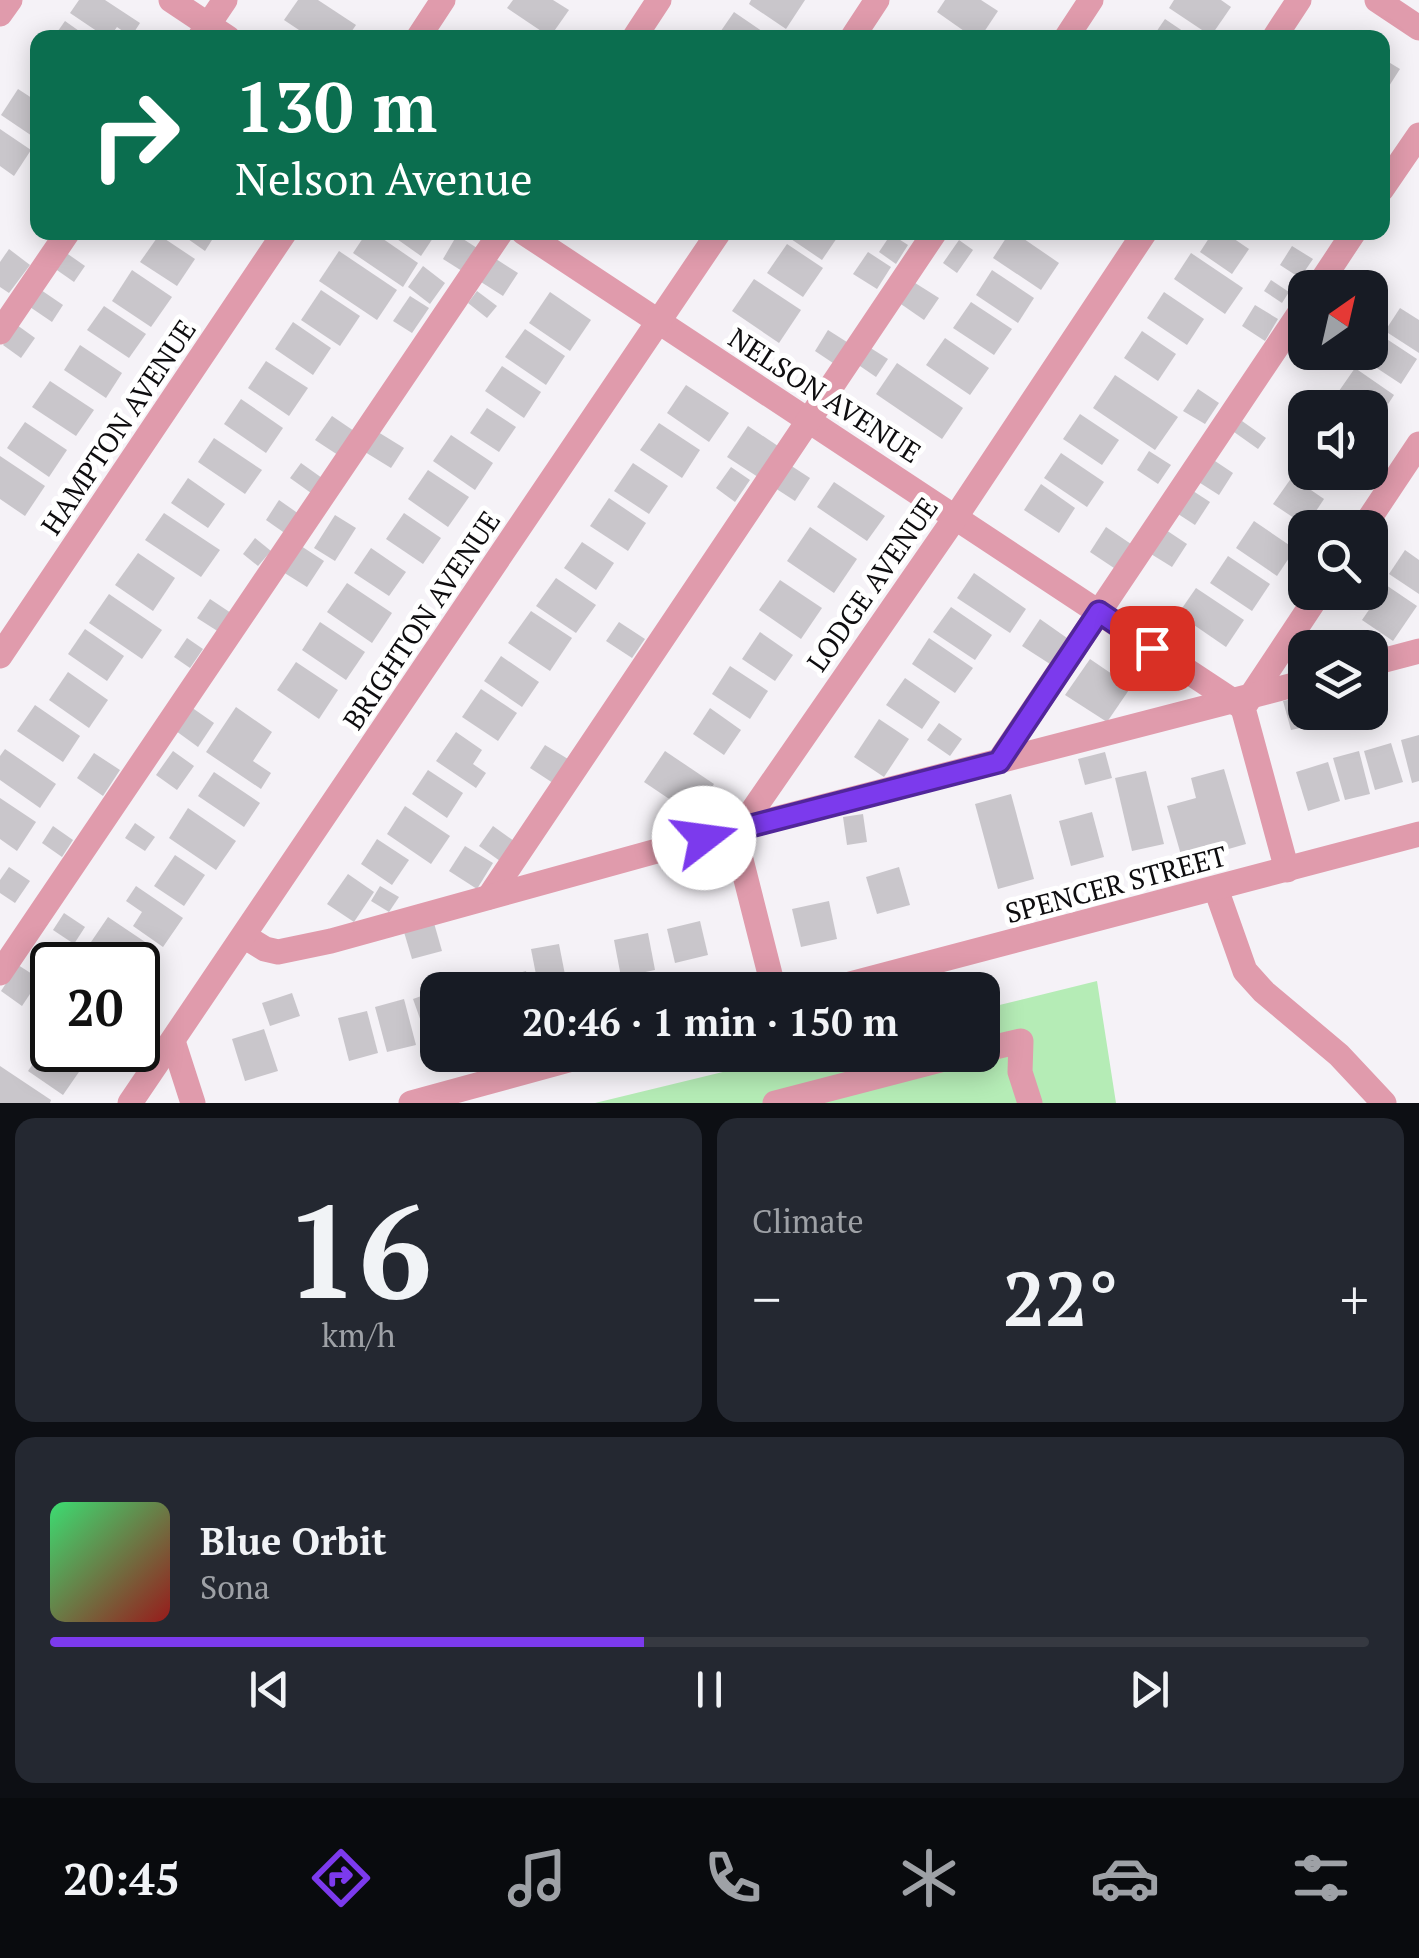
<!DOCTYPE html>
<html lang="en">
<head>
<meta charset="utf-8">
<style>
	:root { --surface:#171b24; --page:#242831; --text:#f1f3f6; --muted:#9ea1a6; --line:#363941; --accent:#7c3aed }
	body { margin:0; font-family:"PT Serif",serif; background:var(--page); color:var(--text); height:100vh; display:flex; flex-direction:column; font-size:38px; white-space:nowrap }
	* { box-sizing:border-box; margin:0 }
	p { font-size:32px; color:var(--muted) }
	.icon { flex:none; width:55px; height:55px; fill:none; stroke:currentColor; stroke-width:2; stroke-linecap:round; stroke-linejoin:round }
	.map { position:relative; height:1103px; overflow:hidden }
	.panel { display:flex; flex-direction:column; gap:15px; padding:15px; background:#0d0f14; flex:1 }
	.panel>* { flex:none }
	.top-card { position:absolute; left:30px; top:30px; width:1360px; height:210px; border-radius:20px; box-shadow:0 5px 25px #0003; background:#0b6e4f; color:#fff; overflow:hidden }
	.needle { width:65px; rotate:34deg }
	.fabs { position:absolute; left:1288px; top:270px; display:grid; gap:20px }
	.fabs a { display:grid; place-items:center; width:100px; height:100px; border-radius:20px; background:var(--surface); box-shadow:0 5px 25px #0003; font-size:50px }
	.speed { position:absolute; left:30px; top:942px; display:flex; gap:20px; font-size:50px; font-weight:700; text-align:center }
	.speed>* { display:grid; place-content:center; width:130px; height:130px; border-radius:50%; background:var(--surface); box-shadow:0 5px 25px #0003; line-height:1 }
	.speed .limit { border:5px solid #111; border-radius:15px; background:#fff; color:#111 }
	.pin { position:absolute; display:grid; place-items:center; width:85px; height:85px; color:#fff; margin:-42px; border-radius:20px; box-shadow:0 5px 15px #0006 }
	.me { position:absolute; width:110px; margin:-55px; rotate:75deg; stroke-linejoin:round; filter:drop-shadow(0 0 8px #0008) }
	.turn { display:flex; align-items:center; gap:35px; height:210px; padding:0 40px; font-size:45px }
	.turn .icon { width:130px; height:130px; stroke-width:2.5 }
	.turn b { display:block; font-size:70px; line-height:85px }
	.big { font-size:75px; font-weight:600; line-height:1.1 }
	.panel .widget { flex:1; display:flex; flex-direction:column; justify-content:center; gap:15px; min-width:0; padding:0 35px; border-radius:20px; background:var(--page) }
	.panel .dial { align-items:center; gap:0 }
	.dial b { font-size:130px; line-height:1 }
	.song { display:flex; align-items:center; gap:30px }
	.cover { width:120px; height:120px; border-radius:15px; background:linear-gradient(135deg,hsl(140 70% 55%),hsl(0 70% 35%)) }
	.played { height:10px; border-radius:5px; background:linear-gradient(90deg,var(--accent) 45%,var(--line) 45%) }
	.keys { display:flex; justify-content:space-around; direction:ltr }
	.heat { display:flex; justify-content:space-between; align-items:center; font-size:55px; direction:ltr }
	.panel .tiles { flex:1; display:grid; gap:15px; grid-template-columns:1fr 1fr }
	.widget:last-child { grid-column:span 2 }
	.trip { position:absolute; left:420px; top:972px; width:580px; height:100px; border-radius:20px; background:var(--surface); box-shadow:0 5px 25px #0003; font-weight:600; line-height:100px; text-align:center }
	.tab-bar { display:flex; height:160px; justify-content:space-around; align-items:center; background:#090b0e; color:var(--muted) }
	.tab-bar .icon { width:70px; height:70px }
	.tab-bar .selected { color:var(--accent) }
	.tab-bar b { font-size:45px; color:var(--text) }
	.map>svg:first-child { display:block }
	.green { fill:#b5ecb6 }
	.building { fill:#c9c6cb }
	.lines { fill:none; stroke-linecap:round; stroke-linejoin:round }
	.minor { stroke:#e09bac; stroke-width:25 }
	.route-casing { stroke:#51269a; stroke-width:25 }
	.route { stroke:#7c3aed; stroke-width:18 }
	.labels { text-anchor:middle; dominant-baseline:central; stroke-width:10; stroke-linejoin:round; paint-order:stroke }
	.street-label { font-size:28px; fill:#0e0d0f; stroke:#fff }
</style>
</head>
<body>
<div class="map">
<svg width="1419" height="1103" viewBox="0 0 1419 1103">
	<rect width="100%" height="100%" fill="#f5f2f7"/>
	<!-- green -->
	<path class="green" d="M1097 981 1116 1103H595L793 1055H982L983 1009Z"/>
	<!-- building -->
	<g class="building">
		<path d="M79 0H105L140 23 131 37 117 27 109 38H107L70 13Z"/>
		<path d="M298 0H318L356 25 347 38H311L284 20Z"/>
		<path d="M513 0H553L569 10 550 37 507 8Z"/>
		<path d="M751 0H805L786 29 749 4Z"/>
		<path d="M945 0H981L998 11 980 38H974L937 12Z"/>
		<path d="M1174 0H1221L1231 7 1211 36 1169 8Z"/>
		<path d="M734 12 772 38H716Z"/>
		<path d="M1165 19 1193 38H1152Z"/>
		<path d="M65 21 89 38H53Z"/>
		<path d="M1382 58 1400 69 1382 97Z"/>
		<path d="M18 89 38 102V140L1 115Z"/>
		<path d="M0 129 31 150 14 176 0 166Z"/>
		<path d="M178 232H217L205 251Z"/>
		<path d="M367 232H373L418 263 403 287 353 253Z"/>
		<path d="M387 232H437L421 256Z"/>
		<path d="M796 232H841L822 260 791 239Z"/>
		<path d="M1010 232H1014L1059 263 1041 290 993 258Z"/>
		<path d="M1213 232H1224L1249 249 1232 274 1200 252Z"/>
		<path d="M891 234 908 245 896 264 879 252Z"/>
		<path d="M159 235 195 259 177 286 140 262Z"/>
		<path d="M457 235 477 248 462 271 443 259Z"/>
		<path d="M959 240 973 250 957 273 943 263Z"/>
		<path d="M787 244 823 268 803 297 767 273Z"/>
		<path d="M1292 246 1313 259 1300 278 1280 265Z"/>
		<path d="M9 249 30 265 9 293 0 287V262Z"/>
		<path d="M339 251 397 290 377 320 319 281Z"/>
		<path d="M65 252 85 266 74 282 54 268Z"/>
		<path d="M868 252 891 267 877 289 853 274Z"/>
		<path d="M1191 253 1243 288 1225 314 1174 279Z"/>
		<path d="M496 259 518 273 503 296 481 282Z"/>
		<path d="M423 266 445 283 430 304 408 287Z"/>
		<path d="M132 270 172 297 151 327 112 301Z"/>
		<path d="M992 270 1034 298 1018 323 976 295Z"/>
		<path d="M1343 272 1367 288H1333Z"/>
		<path d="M754 279 801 310 779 343 732 311Z"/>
		<path d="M1271 280 1289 292 1282 303 1264 291Z"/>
		<path d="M912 281 939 298 924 320 898 302Z"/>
		<path d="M41 290 63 305 52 322 30 307Z"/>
		<path d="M321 290 360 316 340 346 301 320Z"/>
		<path d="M477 291 497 306 487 318 468 303Z"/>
		<path d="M550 292 591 320 570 351 529 323Z"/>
		<path d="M1164 292 1204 319 1187 345 1147 318Z"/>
		<path d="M410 296 429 308 412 333 393 321Z"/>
		<path d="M971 302 1012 329 994 355 953 328Z"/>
		<path d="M1255 305 1278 319 1265 341 1242 326Z"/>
		<path d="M104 306 146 334 129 358 87 330Z"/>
		<path d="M1400 308 1419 320V353L1385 331Z"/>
		<path d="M293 322 331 348 313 375 275 349Z"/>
		<path d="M17 325 35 338 21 358 3 345Z"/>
		<path d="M1370 328 1417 359 1401 384 1363 359 1370 352Z"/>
		<path d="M525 329 565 356 546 385 505 357Z"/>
		<path d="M828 330 850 344 836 365 815 351Z"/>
		<path d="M1142 331 1176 354 1158 381 1124 358Z"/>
		<path d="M945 338 989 368 970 395 926 365Z"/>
		<path d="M80 345 122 373 106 398 64 370Z"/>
		<path d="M869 347 888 359 876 377 857 364Z"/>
		<path d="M266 361 308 388 289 416 248 388Z"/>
		<path d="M897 363 963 408 942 439 876 394Z"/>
		<path d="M502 366 541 392 524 418 485 391Z"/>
		<path d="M1355 368 1394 395 1379 418 1370 412V408H1364L1339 391Z"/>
		<path d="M1115 375 1178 417 1155 450 1093 408Z"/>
		<path d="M50 381 94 410 76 436 32 407Z"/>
		<path d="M686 385 729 413 709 442 667 413Z"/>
		<path d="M1198 389 1219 403 1205 424 1183 411Z"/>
		<path d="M241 399 283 428 266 453 224 424Z"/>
		<path d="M487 408 516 427 499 452 470 433Z"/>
		<path d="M1080 414 1119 440 1102 465 1063 439Z"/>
		<path d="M332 416 354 431 338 455 315 440Z"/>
		<path d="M1242 421 1266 438 1258 449 1234 432Z"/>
		<path d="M25 422 67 450 49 477 7 448Z"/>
		<path d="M659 423 700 450 682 478 640 450Z"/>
		<path d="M748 426 778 446 758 477 727 457Z"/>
		<path d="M378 432 404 448 391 468 365 452Z"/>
		<path d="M451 435 493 463 475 490 433 461Z"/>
		<path d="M214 438 262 470 245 494 198 462Z"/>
		<path d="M1305 441V472H1341L1329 489 1290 463Z"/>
		<path d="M1149 451 1171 465 1158 484 1137 470Z"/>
		<path d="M1061 453 1104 482 1087 507 1044 478Z"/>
		<path d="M0 456 45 486 25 516 0 499Z"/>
		<path d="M1212 459 1233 473 1219 495 1197 481Z"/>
		<path d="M301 463 322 478 311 493 290 478Z"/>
		<path d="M633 463 668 486 649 514 614 491Z"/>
		<path d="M790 465 810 478 795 501 775 488Z"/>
		<path d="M731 467 750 480 735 502 716 488Z"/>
		<path d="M428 470 469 497 448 527 408 499Z"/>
		<path d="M1292 477 1324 499 1306 526 1273 504Z"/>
		<path d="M188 478 225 504 208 528 171 503Z"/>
		<path d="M834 482 885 516 867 541 817 507Z"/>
		<path d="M1041 484 1075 508 1059 533 1024 510Z"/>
		<path d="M1190 489 1210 502 1195 525 1175 512Z"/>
		<path d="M609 498 646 523 628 551 590 526Z"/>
		<path d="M279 500 299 514 286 534 266 520Z"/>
		<path d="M164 513 220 550 201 577 145 540Z"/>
		<path d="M404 513 441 538 423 564 386 539Z"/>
		<path d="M335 515 356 528 335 561 314 548Z"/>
		<path d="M1254 521 1295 549 1277 576 1236 548Z"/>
		<path d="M810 527 857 559 834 593 787 561Z"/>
		<path d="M1106 527 1131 544 1114 568 1090 552Z"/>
		<path d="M1166 530 1187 544 1172 567 1151 554Z"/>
		<path d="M255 538 271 551 258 566 243 554Z"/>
		<path d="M582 542 614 563 596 590 564 568Z"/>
		<path d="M301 546 324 561 307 587 283 572Z"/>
		<path d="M371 548 406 572 389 596 354 573Z"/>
		<path d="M1405 550 1419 560V594L1389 574Z"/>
		<path d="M138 553 175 578 153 611 115 585Z"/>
		<path d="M1228 556 1270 584 1252 611 1210 583Z"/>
		<path d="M974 573 1026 609 1010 633 957 598Z"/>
		<path d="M556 578 596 605 576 633 536 606Z"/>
		<path d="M780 580 822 608 801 639 759 610Z"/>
		<path d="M347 583 392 613 372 643 327 612Z"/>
		<path d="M1386 585 1417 606 1393 641 1362 620Z"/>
		<path d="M1196 588 1244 620 1226 647 1178 614Z"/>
		<path d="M109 594 162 630 142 659 89 623Z"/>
		<path d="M210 599 231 613 219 632 197 618Z"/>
		<path d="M951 607 992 635 975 660 933 632Z"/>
		<path d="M531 611 572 638 550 671 508 643Z"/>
		<path d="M1040 619 1067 638 1050 664 1022 646Z"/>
		<path d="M320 622 365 652 346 680 302 650Z"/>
		<path d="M619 622 645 639 632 658 606 641Z"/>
		<path d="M85 629 124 656 107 681 68 654Z"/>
		<path d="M760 632 793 655 775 681 742 659Z"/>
		<path d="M187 638 203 649 190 668 174 657Z"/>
		<path d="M929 638 973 668 955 693 912 664Z"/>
		<path d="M501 656 539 682 522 707 484 681Z"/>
		<path d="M1090 659 1131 687 1107 722 1065 695Z"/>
		<path d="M296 662 338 690 319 719 277 690Z"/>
		<path d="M730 666 768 691 750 719 712 694Z"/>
		<path d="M68 672 108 700 89 728 49 700Z"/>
		<path d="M905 678 940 702 922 729 886 705Z"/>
		<path d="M481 689 517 713 498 741 462 717Z"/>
		<path d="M1305 696V712H1316L1319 724 1291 730 1283 701Z"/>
		<path d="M35 705 80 736 63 762 17 731Z"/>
		<path d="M191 707 214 723 198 747 176 731Z"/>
		<path d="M236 707 272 732 253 761 271 773 261 789 206 752Z"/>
		<path d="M710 708 741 730 724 755 693 734Z"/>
		<path d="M1323 712H1351L1353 720 1326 727Z"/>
		<path d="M879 719 909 739 884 777 854 757Z"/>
		<path d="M939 723 962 739 950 756 927 740Z"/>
		<path d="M456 732 482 750 473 764 486 773 476 788 436 761Z"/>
		<path d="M1419 735V781L1412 783 1401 740Z"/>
		<path d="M1391 743 1403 782 1375 790 1364 751Z"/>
		<path d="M545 745 568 759 553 783 530 768Z"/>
		<path d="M5 749 56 784 40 808 0 780V756Z"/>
		<path d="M173 751 194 766 177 790 156 775Z"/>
		<path d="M665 751 714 784 693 815 644 782Z"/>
		<path d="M1359 751 1370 794 1345 800 1333 758Z"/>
		<path d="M1105 752 1112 778 1085 785 1078 759Z"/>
		<path d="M94 753 120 770 103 796 77 778Z"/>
		<path d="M1328 762 1340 801 1308 811 1296 772Z"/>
		<path d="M1224 769 1246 844 1183 862 1167 806 1196 798 1191 778Z"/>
		<path d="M428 770 463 793 447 818 412 794Z"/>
		<path d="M1146 771 1164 844 1132 851 1115 778Z"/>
		<path d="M214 772 260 803 244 827 198 796Z"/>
		<path d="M1011 794 1034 879 998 889 975 804Z"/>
		<path d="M0 798 36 822 17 851 0 839Z"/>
		<path d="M405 806 450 836 431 864 387 834Z"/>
		<path d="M188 808 236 841 216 870 169 838Z"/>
		<path d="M1092 812 1104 857 1071 866 1059 821Z"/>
		<path d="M863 814 867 842 847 845 843 817Z"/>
		<path d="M135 823 155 837 145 851 125 838Z"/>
		<path d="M53 826 73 840 62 857 42 843Z"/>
		<path d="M493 826 514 841 500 861 479 846Z"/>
		<path d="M377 839 409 860 392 885 361 864Z"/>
		<path d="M465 846 493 863 477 889 449 871Z"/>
		<path d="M175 855 205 875 184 906 154 886Z"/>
		<path d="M9 867 30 881 15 903 0 893V880Z"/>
		<path d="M899 867 910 905 877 914 866 877Z"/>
		<path d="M348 874 374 892 354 922 327 904Z"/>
		<path d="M136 886 183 918 163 947 133 926 142 912 126 901Z"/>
		<path d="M380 886 399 897 389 912 371 901Z"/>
		<path d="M829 901 837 939 801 947 792 909Z"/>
		<path d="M64 913 85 927 74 944 53 930Z"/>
		<path d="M108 917 160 952 143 977 138 974V965H125L91 942Z"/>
		<path d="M700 921 708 955 675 963 667 929Z"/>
		<path d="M434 923 442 951 412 959 404 932Z"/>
		<path d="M648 933 655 970 621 977 614 940Z"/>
		<path d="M559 944 568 990H539L531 949Z"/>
		<path d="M18 965 40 979 22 1006 1 991Z"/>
		<path d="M526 971 531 990H500L497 979Z"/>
		<path d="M438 990V1041L429 1044 413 999Z"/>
		<path d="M292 993 300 1016 270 1026 262 1003Z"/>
		<path d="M404 999 416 1045 387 1052 375 1007Z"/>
		<path d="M367 1011 378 1053 349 1061 338 1018Z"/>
		<path d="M264 1029 278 1071 245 1081 232 1039Z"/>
		<path d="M46 1045 81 1069 63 1095 28 1071Z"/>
		<path d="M0 1066 51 1100 50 1103H0Z"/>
	</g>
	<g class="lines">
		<!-- minor -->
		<g class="minor">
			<path d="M171 0 228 38"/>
			<path d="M1377 0 1419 28"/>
			<path d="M0 14 10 0"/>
			<path d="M200 37 225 0"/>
			<path d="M418 38 443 0"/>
			<path d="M634 38 659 0"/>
			<path d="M852 38 877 0"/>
			<path d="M1066 38 1091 0"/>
			<path d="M1274 38 1299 0"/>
			<path d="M1382 189 1419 135"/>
			<path d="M523 232 1239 705"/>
			<path d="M1317 288 1354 232"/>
			<path d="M0 332 68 232"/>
			<path d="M1363 528 1419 444"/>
			<path d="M0 656 285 232"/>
			<path d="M1370 664 1419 651"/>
			<path d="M999 761 1305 305"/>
			<path d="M1287 870 1243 708 1320 592"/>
			<path d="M1216 889 1245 971 1264 992 1339 1055 1384 1103"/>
			<path d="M489 897 935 232"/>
			<path d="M244 936 265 949 278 952 331 941 740 828 1305 682"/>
			<path d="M0 973 501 232"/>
			<path d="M774 990 735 836 955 518 1145 232"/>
			<path d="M827 990 1419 834"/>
			<path d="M173 1041 193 1103"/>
			<path d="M982 1050 1021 1041 1020 1072 1030 1103"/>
			<path d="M130 1103 719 232"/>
			<path d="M411 1103 587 1055"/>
			<path d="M775 1103 960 1055"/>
		</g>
	</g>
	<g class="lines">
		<defs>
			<path id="route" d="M704 838 999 762 1099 612 1152 648"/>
		</defs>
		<!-- route casing -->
		<use href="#route" class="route-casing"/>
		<!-- route -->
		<use href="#route" class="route"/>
	</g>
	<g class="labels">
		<!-- street labels -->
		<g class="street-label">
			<text transform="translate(825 395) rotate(33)">NELSON AVENUE</text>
			<text transform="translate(118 427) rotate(-56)">HAMPTON AVENUE</text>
			<text transform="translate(872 584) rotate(-55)">LODGE AVENUE</text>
			<text transform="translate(421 620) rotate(-56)">BRIGHTON AVENUE</text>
			<text transform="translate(1116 884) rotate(-15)">SPENCER STREET</text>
		</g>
	</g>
</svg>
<div class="fabs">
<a><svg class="needle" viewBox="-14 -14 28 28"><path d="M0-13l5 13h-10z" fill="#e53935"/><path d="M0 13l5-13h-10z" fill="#9ea1a6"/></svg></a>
<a><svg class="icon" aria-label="sound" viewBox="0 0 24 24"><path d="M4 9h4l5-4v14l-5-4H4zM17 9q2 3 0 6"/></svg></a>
<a><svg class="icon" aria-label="search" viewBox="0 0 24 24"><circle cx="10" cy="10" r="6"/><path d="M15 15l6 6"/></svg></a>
<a><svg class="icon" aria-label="layers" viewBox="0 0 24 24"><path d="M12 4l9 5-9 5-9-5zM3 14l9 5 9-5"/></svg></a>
</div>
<div class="speed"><div class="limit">20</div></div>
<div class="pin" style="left:1152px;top:648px;background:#d93025"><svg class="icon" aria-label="arrive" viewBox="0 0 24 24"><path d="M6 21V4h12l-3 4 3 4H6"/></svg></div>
<svg class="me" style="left:704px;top:838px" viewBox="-20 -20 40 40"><circle r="19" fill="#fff"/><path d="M0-13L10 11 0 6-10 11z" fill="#7c3aed"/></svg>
<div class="trip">20:46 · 1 min · 150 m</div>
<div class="top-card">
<div class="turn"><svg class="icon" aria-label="right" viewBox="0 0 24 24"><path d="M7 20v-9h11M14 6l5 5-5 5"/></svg><div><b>130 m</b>Nelson Avenue</div></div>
</div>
</div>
<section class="panel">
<div class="tiles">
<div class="widget dial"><b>16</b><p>km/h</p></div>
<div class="widget"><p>Climate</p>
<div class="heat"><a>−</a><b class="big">22°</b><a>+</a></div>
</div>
<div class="widget">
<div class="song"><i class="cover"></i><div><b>Blue Orbit</b><p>Sona</p></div></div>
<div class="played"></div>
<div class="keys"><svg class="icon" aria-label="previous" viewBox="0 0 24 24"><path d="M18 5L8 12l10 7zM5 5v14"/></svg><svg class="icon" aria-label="pause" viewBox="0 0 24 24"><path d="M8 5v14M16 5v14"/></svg><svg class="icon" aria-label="next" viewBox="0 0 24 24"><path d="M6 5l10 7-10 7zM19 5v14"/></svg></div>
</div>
</div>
</section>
<nav class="tab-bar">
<b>20:45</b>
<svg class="icon selected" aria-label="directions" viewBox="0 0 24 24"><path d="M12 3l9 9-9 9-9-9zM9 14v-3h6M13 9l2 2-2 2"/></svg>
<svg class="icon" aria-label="music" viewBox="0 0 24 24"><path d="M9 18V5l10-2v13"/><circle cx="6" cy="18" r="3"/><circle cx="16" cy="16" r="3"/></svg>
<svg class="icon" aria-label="phone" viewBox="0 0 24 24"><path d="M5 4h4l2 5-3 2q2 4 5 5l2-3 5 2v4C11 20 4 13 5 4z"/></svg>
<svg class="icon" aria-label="climate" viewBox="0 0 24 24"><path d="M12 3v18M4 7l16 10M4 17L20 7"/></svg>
<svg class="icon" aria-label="car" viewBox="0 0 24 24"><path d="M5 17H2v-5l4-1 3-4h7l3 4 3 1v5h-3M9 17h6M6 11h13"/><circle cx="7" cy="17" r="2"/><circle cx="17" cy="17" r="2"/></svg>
<svg class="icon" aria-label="filters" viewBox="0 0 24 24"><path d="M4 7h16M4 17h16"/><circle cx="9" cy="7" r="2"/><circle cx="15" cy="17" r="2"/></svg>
</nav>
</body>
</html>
